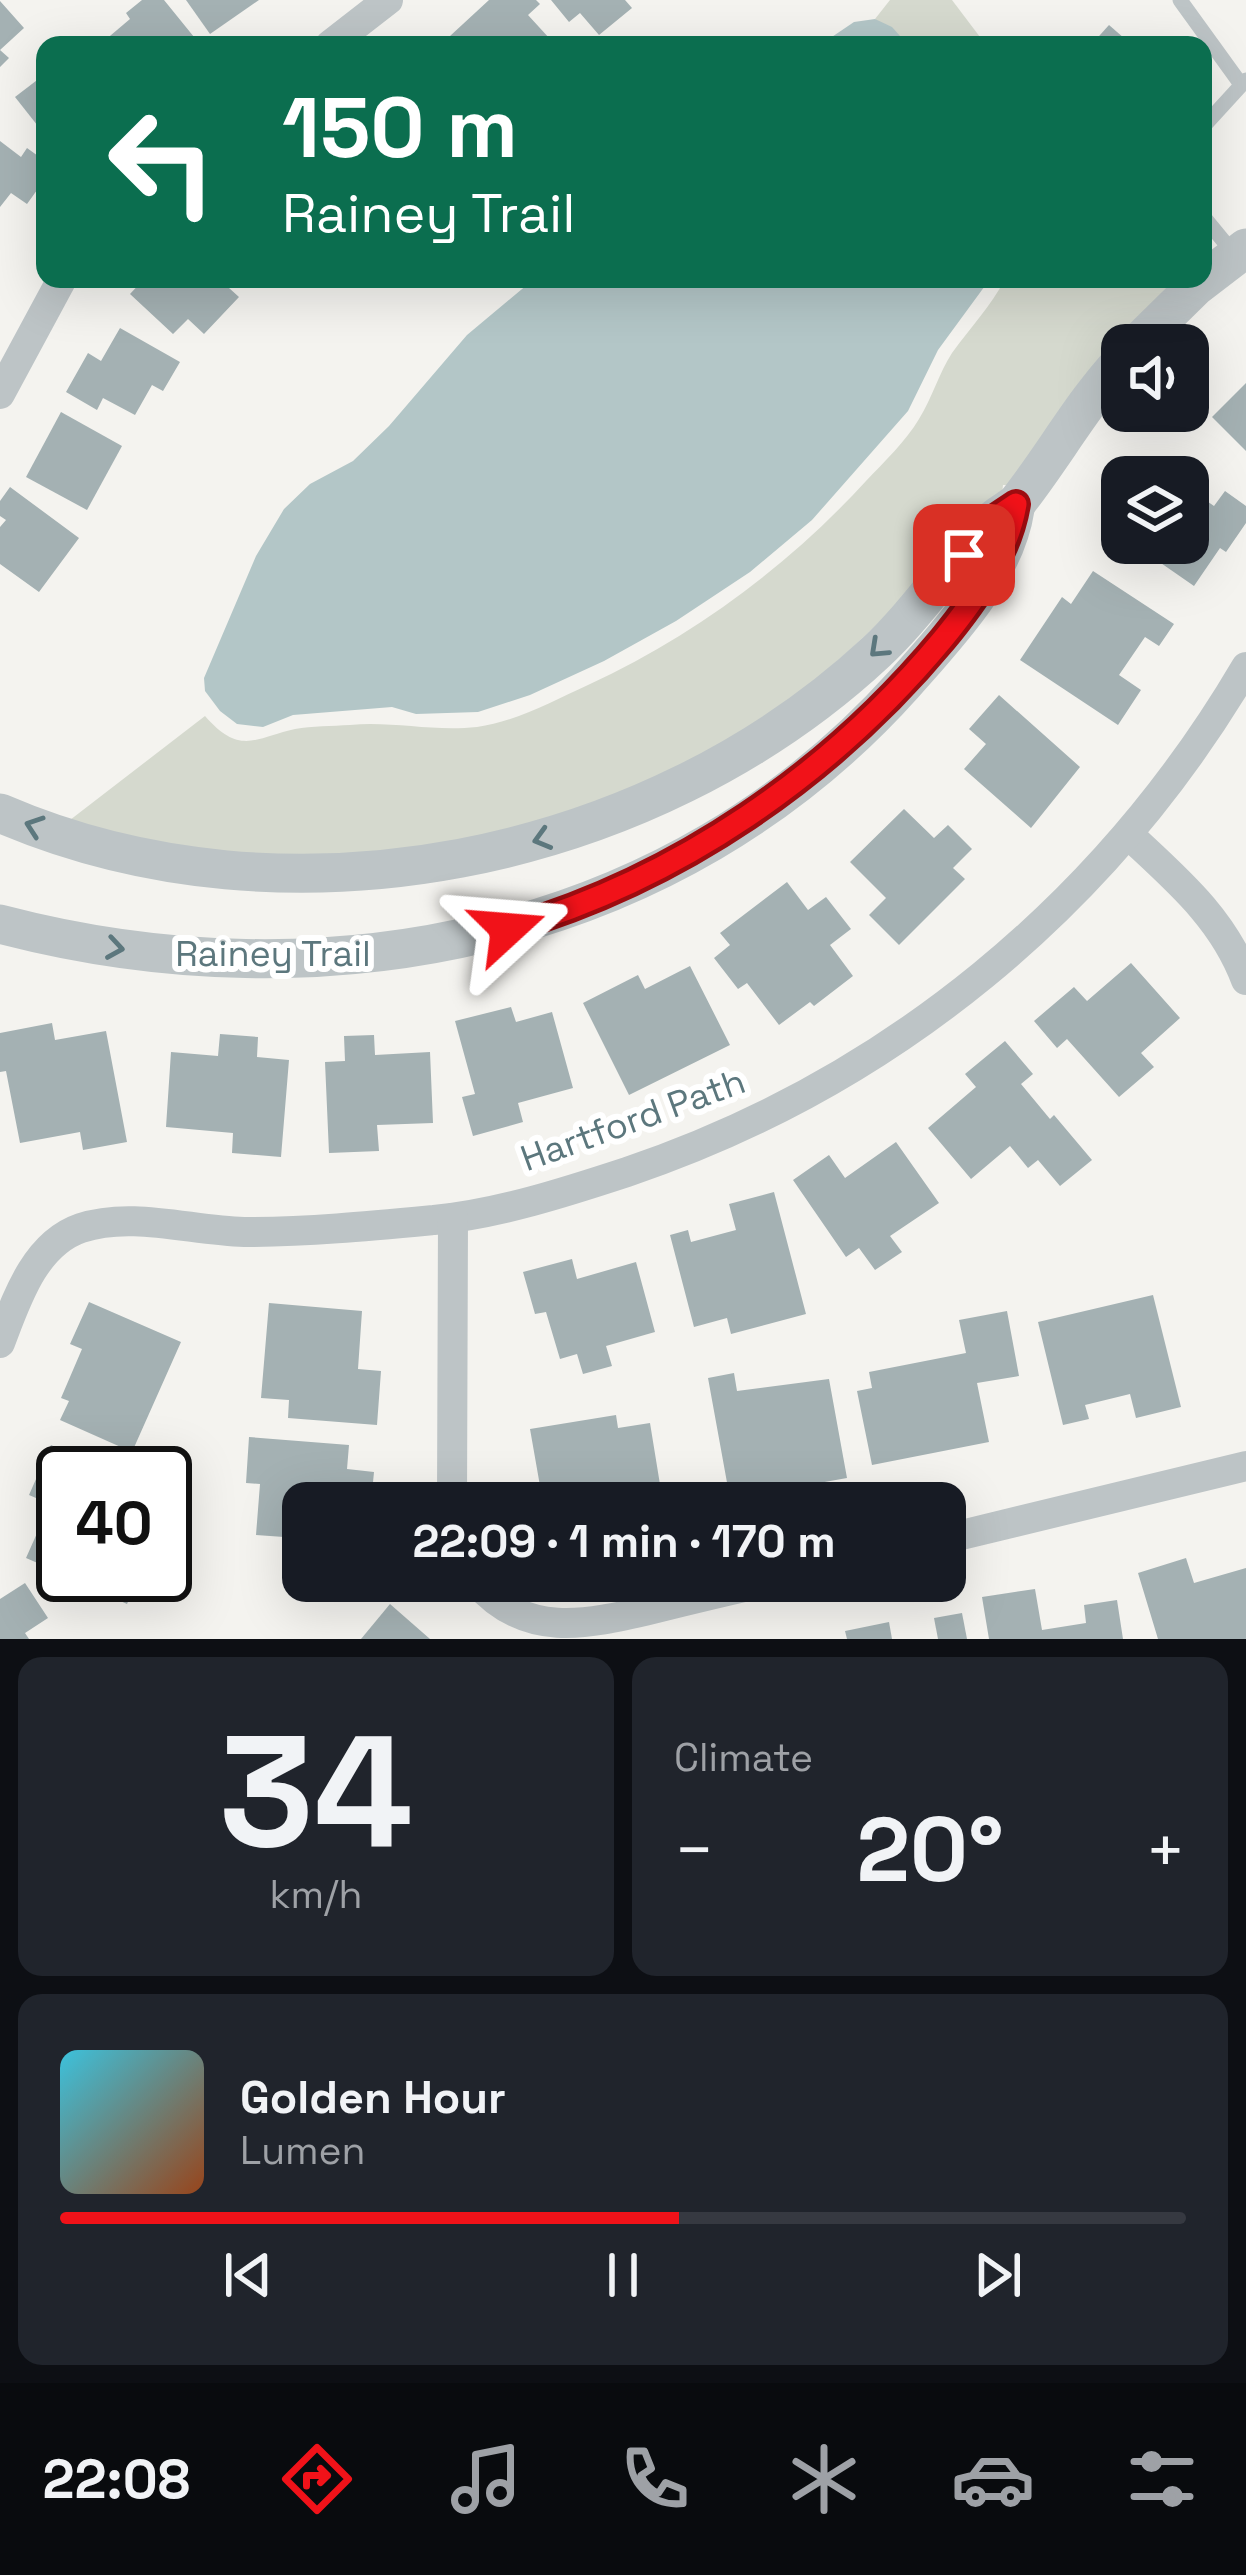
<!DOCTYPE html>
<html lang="en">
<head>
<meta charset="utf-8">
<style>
	:root { --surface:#171b24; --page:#20242c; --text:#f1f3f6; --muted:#9ea1a6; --line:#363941; --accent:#f11219 }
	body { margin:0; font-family:"Space Grotesk",sans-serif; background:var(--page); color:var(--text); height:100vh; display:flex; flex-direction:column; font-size:45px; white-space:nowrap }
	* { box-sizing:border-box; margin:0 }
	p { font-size:39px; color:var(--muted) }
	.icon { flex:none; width:66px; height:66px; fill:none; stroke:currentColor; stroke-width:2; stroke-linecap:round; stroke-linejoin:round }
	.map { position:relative; height:1639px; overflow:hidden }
	.sheet { display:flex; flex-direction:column; gap:18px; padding:18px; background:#0d0f14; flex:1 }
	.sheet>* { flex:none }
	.top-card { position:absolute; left:36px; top:36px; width:1176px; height:252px; border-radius:24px; box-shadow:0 12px 48px #0002; background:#0b6e4f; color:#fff; overflow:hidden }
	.buttons { position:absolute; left:1101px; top:324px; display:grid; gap:24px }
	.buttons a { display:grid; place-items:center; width:108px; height:108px; border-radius:24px; background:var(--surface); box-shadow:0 12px 48px #0002; font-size:60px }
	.speed { position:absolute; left:36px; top:1446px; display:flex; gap:24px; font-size:60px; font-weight:700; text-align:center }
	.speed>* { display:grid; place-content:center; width:156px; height:156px; border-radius:50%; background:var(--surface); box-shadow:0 12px 48px #0002; line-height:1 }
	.speed .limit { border:6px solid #111; border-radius:18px; background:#fff; color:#111 }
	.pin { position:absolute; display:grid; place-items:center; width:102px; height:102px; color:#fff; margin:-51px; border-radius:24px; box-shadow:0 6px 18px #0006 }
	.me { position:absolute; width:132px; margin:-66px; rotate:71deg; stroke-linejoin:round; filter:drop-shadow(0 0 9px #0008) }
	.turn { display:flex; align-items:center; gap:42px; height:252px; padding:0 48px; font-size:54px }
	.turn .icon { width:156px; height:156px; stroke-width:2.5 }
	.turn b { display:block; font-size:84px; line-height:102px }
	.big { font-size:90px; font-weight:600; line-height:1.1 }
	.sheet .tile { flex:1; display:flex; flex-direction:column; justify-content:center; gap:18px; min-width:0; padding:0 42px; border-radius:24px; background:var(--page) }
	.sheet .dial { align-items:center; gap:0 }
	.dial b { font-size:156px; line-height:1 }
	.song { display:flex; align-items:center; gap:36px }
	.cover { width:144px; height:144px; border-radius:18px; background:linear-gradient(135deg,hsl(190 70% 55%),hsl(20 70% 35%)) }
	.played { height:12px; border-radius:6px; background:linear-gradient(90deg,var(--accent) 55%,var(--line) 55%) }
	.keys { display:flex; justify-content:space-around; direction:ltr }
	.heat { display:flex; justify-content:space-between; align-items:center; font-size:66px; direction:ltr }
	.sheet .tiles { flex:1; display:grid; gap:18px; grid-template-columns:1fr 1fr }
	.tile:last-child { grid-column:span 2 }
	.trip { position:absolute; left:282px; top:1482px; width:684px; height:120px; border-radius:24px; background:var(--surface); box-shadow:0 12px 48px #0002; font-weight:600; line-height:120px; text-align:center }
	.menu { display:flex; height:192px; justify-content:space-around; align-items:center; background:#090b0e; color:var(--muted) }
	.menu .icon { width:84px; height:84px }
	.menu .on { color:var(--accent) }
	.menu b { font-size:54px; color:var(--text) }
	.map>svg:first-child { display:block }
	.green { fill:#d5d9ce }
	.water { fill:#b3c6c7 }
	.building { fill:#a4b1b3 }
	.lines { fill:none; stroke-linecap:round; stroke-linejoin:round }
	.service { stroke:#bdc4c6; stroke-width:15 }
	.minor { stroke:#bdc4c6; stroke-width:30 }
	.tertiary { stroke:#bdc4c6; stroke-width:39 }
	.oneway { stroke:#5c777d }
	.route-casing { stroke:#9d0c10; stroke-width:30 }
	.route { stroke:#f11219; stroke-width:21 }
	.labels { text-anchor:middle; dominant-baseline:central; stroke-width:12; stroke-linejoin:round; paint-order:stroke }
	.street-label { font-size:36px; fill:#5c777d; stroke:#fff }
</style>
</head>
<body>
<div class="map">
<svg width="1246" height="1639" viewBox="0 0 1246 1639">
	<rect width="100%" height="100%" fill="#f4f3ef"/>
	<!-- green -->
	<g class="green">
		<path d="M890 0H952L986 45H907L875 19Z"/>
		<path d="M1005 279H1163L1170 288 1085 378 1010 485H1003L1002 494C925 576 857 654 763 719 576 847 286 894 70 820L205 716C240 756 255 738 295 729 312 726 332 726 350 725 393 721 433 732 477 727 515 722 553 701 588 685 694 636 787 567 866 481 884 462 906 441 919 419 932 398 939 373 952 353 970 328 991 306 1005 279Z"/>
	</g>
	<!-- water -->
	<g class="water">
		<path d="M875 19 892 27 908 45H820L854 22Z"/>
		<path d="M534 279H990L938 350 908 411 812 520 750 572 676 621 604 661 530 695 478 712 416 714 392 707 293 715 263 727 237 724 220 711 205 691 204 678 256 556 284 509 310 484 353 461 389 426 467 335Z"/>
	</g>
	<!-- building -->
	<g class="building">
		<path d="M142 0H164L194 37 184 45H107L104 41 130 19 126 13Z"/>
		<path d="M186 0H259L210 34Z"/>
		<path d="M489 0H536L540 4 528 15 550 39 544 45H459L450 36Z"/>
		<path d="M551 0H625L632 8 599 35 580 13 569 22Z"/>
		<path d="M0 1 24 28 0 50 9 58 0 67Z"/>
		<path d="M1109 25 1132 45H1091Z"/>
		<path d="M45 74V135L15 97Z"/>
		<path d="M0 141 21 157 27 148 45 161V179L27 204 11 193 0 207Z"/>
		<path d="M144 279H219L239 297 204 334 188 319 173 334 130 294Z"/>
		<path d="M120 328 180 362 163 391 152 385 135 415 103 398 97 410 66 392 88 353 101 361Z"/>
		<path d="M1246 383V451L1212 417Z"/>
		<path d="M61 412 122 446 87 510 26 477Z"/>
		<path d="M10 487 79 538 39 592 0 564V527L6 520 0 516V501Z"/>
		<path d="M1188 488 1214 506 1225 491 1246 506V523L1226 552 1220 548 1194 586 1132 543H1188Z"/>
		<path d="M1093 571 1174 624 1159 646 1145 637 1119 675 1141 690 1118 725 1020 660 1062 597 1071 604Z"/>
		<path d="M999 695 1080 767 1031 828 964 769 986 744 969 729Z"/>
		<path d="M904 809 934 838 948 825 972 849 953 868 965 879 899 945 869 915 886 898 850 862Z"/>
		<path d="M787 882 808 910 826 897 851 929 830 945 853 976 814 1006 810 1002 779 1025 747 983 738 989 714 958 730 945 720 933Z"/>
		<path d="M1131 963 1180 1018 1141 1053 1154 1067 1119 1097 1067 1039 1057 1048 1034 1021 1074 987 1087 1001Z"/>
		<path d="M690 966 730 1045 629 1095 583 1003 638 975 645 989Z"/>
		<path d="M511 1007 516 1022 552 1012 573 1088 518 1103 523 1122 473 1136 462 1097 475 1094 455 1021Z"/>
		<path d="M52 1023 55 1040 106 1031 127 1142 83 1150 80 1132 20 1143 6 1071 0 1072V1033Z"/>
		<path d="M220 1034 258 1037 257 1057 289 1060 281 1157 232 1153 233 1133 166 1127 171 1052 218 1056Z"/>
		<path d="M374 1035 375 1055 430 1052 433 1123 377 1125 379 1151 329 1153 325 1062 345 1061 344 1036Z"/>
		<path d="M1005 1041 1033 1074 1021 1084 1050 1119 1054 1115 1092 1160 1060 1186 1038 1160 1028 1168 1010 1146 971 1179 928 1128 976 1087 965 1074Z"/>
		<path d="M896 1142 939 1203 890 1236 902 1252 875 1270 859 1248 846 1257 793 1180 829 1155 845 1178Z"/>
		<path d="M774 1192 806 1314 731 1334 727 1318 694 1327 670 1235 688 1230 691 1242 736 1230 729 1204Z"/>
		<path d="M572 1259 577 1279 636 1262 655 1332 606 1346 612 1366 583 1374 577 1354 560 1359 546 1312 535 1314 523 1272Z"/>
		<path d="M1153 1295 1181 1407 1136 1418 1130 1394 1085 1405 1089 1419 1063 1425 1038 1322Z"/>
		<path d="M89 1302 181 1342 132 1452 60 1420 69 1401 61 1398 82 1349 70 1344Z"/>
		<path d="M269 1303 362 1311 358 1369 381 1371 377 1425 288 1418 289 1400 261 1398Z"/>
		<path d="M1007 1311 1019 1376 977 1383 989 1442 872 1465 857 1391 872 1388 869 1372 966 1353 959 1320Z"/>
		<path d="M734 1373 737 1391 829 1379 847 1478 730 1499 708 1378Z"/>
		<path d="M616 1415 618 1428 650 1423 663 1503H543L530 1429Z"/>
		<path d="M249 1437 349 1445 347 1469 374 1472 371 1503H303V1551L283 1549 284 1537 256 1535 260 1484 246 1483Z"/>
		<path d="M51 1445 113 1473H63V1574L26 1558 50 1504 29 1495Z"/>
		<path d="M1186 1558 1194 1583 1246 1568V1639H1158L1138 1573Z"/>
		<path d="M64 1575H140L127 1604Z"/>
		<path d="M25 1583 48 1618 25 1633 29 1639H0V1599Z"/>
		<path d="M1035 1589 1042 1630 1086 1623 1084 1605 1117 1600 1123 1639H989L982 1597Z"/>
		<path d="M390 1604 430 1639H361Z"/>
		<path d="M962 1613 967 1639H938L934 1618Z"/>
		<path d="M889 1622 892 1639H847L845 1631Z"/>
	</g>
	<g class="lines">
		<!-- service -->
		<g class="service">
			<path d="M1180 0 1240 83"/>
			<path d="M1203 127 1246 80"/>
			<path d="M1203 216 1235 255"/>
		</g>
		<!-- minor -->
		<g class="minor">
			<path d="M330 45 388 0"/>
			<path d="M0 394 62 279"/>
			<path d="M1129 835C1176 879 1223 918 1246 980"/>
			<path d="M0 1343C16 1301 34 1244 81 1228 132 1211 192 1231 244 1232 307 1232 370 1226 434 1220 498 1214 566 1192 627 1172 890 1083 1106 905 1246 667"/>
			<path d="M452 1503 453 1218"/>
			<path d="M945 1539 1246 1466"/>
			<path d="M476 1581C525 1639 585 1625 653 1609 692 1599 731 1590 770 1581"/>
		</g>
		<!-- tertiary -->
		<g class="tertiary">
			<path d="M1136 345 1195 287 1246 248"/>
			<path d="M0 813C287 937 650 863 876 652 919 612 950 562 991 522 999 513 1012 509 1019 500 1055 454 1082 404 1122 361"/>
			<path d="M0 924C324 1009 674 941 904 684 947 635 1005 575 1015 509"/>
		</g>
	</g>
	<!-- one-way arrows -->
	<defs><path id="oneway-chevron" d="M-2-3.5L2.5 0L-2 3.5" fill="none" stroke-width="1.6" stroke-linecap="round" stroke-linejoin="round" transform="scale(3)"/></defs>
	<g class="oneway">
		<use href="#oneway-chevron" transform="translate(878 649) rotate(137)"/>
		<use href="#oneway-chevron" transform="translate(34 826) rotate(-161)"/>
		<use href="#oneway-chevron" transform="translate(542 839) rotate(164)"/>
		<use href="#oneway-chevron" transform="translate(115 948) rotate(9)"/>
	</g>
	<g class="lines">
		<defs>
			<path id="route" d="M508 929C679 879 830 775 943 639 975 600 1008 554 1016 504L992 520 964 555"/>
		</defs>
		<!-- route casing -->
		<use href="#route" class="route-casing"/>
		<!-- route -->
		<use href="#route" class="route"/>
	</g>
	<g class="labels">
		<!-- street labels -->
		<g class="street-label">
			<text x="273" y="954">Rainey Trail</text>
			<text transform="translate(633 1120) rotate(-20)">Hartford Path</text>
		</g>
	</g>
</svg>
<div class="buttons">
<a><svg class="icon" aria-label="sound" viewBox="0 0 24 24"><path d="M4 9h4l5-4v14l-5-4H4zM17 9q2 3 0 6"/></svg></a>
<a><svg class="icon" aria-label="layers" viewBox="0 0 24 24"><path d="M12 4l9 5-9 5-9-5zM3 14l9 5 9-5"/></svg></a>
</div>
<div class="speed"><div class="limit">40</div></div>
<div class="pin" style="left:964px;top:555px;background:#d93025"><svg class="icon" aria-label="arrive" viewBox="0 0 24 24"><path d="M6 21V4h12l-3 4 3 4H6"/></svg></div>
<svg class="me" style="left:508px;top:929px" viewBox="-20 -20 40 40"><path d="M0-17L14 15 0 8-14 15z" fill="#f11219" stroke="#fff" stroke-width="4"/></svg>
<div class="trip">22:09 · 1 min · 170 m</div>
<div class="top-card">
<div class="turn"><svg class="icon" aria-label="left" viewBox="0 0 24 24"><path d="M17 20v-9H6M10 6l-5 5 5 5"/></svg><div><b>150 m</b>Rainey Trail</div></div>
</div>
</div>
<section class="sheet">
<div class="tiles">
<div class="tile dial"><b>34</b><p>km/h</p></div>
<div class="tile"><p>Climate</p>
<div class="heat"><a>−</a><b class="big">20°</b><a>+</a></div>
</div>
<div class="tile">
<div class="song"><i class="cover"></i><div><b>Golden Hour</b><p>Lumen</p></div></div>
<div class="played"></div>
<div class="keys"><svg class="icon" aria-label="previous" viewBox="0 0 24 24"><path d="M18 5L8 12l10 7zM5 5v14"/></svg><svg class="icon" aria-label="pause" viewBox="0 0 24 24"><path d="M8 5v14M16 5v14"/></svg><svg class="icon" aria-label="next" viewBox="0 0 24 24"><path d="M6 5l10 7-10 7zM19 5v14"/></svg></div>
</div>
</div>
</section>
<nav class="menu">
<b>22:08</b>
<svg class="icon on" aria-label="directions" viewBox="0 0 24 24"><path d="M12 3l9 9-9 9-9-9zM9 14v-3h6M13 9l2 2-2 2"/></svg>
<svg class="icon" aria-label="music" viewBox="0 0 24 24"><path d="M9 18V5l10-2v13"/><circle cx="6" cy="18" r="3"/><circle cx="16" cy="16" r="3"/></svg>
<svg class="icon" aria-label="phone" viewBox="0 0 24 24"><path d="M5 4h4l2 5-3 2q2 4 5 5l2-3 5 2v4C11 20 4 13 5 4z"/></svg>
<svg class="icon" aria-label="climate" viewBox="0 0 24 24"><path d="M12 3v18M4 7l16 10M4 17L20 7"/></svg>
<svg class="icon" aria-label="car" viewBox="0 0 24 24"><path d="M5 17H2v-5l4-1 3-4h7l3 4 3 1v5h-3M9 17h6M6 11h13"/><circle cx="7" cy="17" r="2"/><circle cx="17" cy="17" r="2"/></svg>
<svg class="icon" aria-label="filters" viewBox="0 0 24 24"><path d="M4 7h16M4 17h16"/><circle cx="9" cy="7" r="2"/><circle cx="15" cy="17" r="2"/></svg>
</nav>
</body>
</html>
